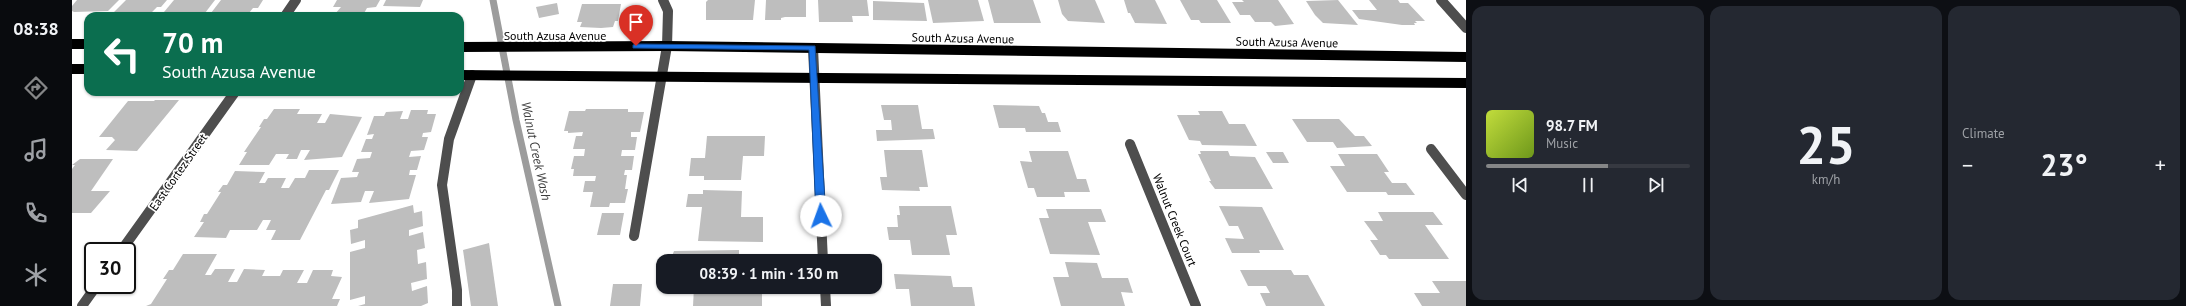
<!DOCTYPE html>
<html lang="en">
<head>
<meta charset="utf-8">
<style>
	:root { --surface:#171b24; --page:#242831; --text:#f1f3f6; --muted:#9ea1a6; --line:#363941; --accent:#858687 }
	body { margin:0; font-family:"PT Sans",sans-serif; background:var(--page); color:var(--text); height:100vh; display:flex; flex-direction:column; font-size:15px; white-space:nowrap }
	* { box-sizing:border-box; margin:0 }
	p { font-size:13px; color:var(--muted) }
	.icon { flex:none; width:22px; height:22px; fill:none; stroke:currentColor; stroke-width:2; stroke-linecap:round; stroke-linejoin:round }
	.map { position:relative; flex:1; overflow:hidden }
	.sheet { display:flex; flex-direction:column; gap:6px; padding:6px; background:#0d0f14; width:720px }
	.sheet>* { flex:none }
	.top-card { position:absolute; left:12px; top:12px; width:380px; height:84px; border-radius:12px; box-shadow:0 1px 3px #0004; background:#0b6e4f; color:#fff; overflow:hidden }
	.speed { position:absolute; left:12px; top:242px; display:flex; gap:8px; font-size:20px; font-weight:700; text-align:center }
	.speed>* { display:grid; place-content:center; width:52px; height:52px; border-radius:50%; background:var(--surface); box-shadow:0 1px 3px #0004; line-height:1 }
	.speed .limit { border:2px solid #111; border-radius:6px; background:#fff; color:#111 }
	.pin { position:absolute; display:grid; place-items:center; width:34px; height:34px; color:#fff; margin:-41px -17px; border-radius:50% 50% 50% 0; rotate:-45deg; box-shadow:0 0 4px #0007 }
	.pin .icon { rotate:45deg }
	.me { position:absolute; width:44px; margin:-22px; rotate:357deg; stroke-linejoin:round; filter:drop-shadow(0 0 3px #0008) }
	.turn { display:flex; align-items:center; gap:14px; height:84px; padding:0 12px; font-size:18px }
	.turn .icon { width:52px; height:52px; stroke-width:2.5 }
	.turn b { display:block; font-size:28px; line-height:34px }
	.big { font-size:30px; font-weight:600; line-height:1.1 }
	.sheet .tile { flex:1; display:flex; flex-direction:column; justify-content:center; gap:6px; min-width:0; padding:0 14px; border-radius:12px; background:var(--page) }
	.sheet .dial { align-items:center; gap:0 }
	.dial b { font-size:52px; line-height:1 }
	.song { display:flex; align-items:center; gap:12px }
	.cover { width:48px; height:48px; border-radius:6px; background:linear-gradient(135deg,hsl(70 70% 55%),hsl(80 70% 35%)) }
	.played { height:4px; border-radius:2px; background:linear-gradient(90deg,var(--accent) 60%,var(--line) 60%) }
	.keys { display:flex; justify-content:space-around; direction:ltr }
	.heat { display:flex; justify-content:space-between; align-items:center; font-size:22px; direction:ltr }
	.sheet .tiles { flex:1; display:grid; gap:6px; grid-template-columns:repeat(3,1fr) }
	.trip { position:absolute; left:584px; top:254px; width:226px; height:40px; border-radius:12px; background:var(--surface); box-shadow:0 1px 3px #0004; font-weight:600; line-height:40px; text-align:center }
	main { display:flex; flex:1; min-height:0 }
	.tabs { display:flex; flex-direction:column; width:72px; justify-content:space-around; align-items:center; background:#090b0e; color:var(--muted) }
	.tabs .icon { width:28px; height:28px }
	.tabs .on { color:var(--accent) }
	.tabs b { font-size:18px; color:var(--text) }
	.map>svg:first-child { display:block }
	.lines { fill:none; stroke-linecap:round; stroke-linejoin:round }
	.stream { stroke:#9c9c9c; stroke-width:7 }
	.building { fill:#bebebe }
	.minor { stroke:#4e4e4e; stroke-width:10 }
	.major { stroke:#000; stroke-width:10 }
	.route { fill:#1a73e8; stroke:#114b97 }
	.labels { text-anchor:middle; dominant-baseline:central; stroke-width:3.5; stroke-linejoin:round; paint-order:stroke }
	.street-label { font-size:12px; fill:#000; stroke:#fff }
	.water-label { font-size:13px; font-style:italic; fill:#3d3d3d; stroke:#fff }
</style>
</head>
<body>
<main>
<nav class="tabs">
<b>08:38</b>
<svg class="icon on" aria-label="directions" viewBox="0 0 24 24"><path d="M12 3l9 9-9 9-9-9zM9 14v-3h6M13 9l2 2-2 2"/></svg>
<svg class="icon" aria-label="music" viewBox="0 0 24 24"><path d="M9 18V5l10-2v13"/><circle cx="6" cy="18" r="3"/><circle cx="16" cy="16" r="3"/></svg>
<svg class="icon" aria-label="phone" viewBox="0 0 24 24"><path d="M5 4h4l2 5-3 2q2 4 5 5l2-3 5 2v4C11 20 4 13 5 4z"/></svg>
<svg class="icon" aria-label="climate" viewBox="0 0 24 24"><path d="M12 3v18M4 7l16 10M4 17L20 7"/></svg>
</nav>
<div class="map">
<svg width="1394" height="306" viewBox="0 0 1394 306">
	<rect width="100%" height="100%" fill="#fff"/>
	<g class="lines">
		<!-- stream -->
		<path class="stream" d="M421 0 444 120 486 306"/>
	</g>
	<!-- building -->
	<g class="building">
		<path d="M5 0H47L36 11 2 12 0 11V6Z"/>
		<path d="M54 0H95L89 7H85L80 12H42Z"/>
		<path d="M102 0H143L133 13 92 12Z"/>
		<path d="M149 0H191L186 8H181L177 13H139Z"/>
		<path d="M265 0H308L304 7 295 8 291 15 263 14 269 7H261Z"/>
		<path d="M314 0H351L348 7 311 6Z"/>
		<path d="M636 0H683L681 20H634V2Z"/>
		<path d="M694 0H734V17H713L709 18V20H693Z"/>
		<path d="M746 0H795L797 16H780L781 22H747Z"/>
		<path d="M856 0H906L912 21 861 23Z"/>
		<path d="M916 0H961L969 23H922Z"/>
		<path d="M986 0H1023L1033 23 996 21 990 14Z"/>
		<path d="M1052 0H1083L1095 24 1063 23 1058 13H1056Z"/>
		<path d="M1108 0H1145L1159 23H1129L1127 20H1119Z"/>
		<path d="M1170 0H1206L1222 24 1203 26 1199 22H1183L1178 15H1168L1160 2H1172Z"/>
		<path d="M1266 0 1286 25 1251 23 1243 15 1234 1Z"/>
		<path d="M1297 0H1326L1328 3H1336L1353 21H1343L1345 23H1342L1343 25H1330L1287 19 1280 10H1305Z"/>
		<path d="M801 1 852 3 855 21 801 20Z"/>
		<path d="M485 3 487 14 467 18 464 7Z"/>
		<path d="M510 4H549L546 21H543L541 27 529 28 508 27 510 22H505Z"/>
		<path d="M83 100H107L65 151 34 150 43 140 40 137H27L56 101H82Z"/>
		<path d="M809 105H846L850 129H861L863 139 805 141 804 130H820L819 120H812Z"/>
		<path d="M921 105 967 106 970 113H973L976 122H986L989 132H954L953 128H927Z"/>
		<path d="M202 109H228L225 114H250L245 123H253L258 114 290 117 270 157 232 160 238 150H229L225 159H214L217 154H204L197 165H167L175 152H172L189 127H187L192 119H195Z"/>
		<path d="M514 109H556V112H572L568 132H559V137H565L563 150H550L549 156H562L560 170H553L552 175H555L553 189H556L553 203H538L537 207H518L521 192H511L513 181H523L524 176H501L502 169H499L502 156H512L513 149H501L504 136H510L511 132 496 133V131H492L497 111H513Z"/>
		<path d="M339 110H356L355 114H364L359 132 351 133 350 137H356L352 150 339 151 337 157 349 156 345 170H338L337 175H344L337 199 297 203 302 191H293L289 202 259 204 269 178 285 177 287 172H280L285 159 298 158 300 152H289L294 139H300L302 134 295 135 302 116H312L314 112 331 111 328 119H336Z"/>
		<path d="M1126 111H1150L1157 124H1173L1185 146 1130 145 1128 141 1117 140 1105 115H1128Z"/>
		<path d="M1220 119H1267L1283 136H1292L1300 146 1265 148 1261 142H1235Z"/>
		<path d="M635 136H693L692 156H671L669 180H632V176H617L619 158H633Z"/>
		<path d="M812 150H850L856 187H847L848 191 810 190 808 177H815Z"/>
		<path d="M957 151H996L1005 179H1014L1018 192H992L993 197H965L962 188H956L948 161 960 162Z"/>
		<path d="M1128 151H1156L1158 156 1183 157 1201 189H1143L1137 181H1139L1126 154H1129Z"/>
		<path d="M1194 152H1211L1217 163H1201Z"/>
		<path d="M1266 154H1305L1317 172H1312L1320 183H1334L1343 195H1316L1314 192H1275L1258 166H1273Z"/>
		<path d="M8 159H41L19 191H38L19 213H0V169L3 165H0Z"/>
		<path d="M237 170H267L257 190H254L228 240H199L204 230H194L199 220H191L185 230H158L154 238 122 237 132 222H128L132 214H135L149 192H146L151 185H155L163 171 193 172 187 183H193L196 178H214L209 188H217L223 178H233Z"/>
		<path d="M631 190 670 191 669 217H691V242L626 241 630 207H614L616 194H631Z"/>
		<path d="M341 205 342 213 350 211 351 226 337 230V236L351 232 353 248 345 250 346 264 354 262 355 279 339 283 340 291 355 286 356 303 349 306H286L293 304V296L278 300V252L293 248V240L279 244 278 230 286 228V220Z"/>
		<path d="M827 206H879L885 235H874L878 255H840L838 240H817L815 227H826L825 215H828Z"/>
		<path d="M1147 206 1190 207 1212 250H1187L1188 253H1160L1153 238 1172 239 1166 226H1157Z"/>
		<path d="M974 209H1029L1034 222H1016L1028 255 978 254 967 218H977Z"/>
		<path d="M1306 212H1361L1371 225H1353L1377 259H1317L1314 255H1308L1298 240H1306L1292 221H1311Z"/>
		<path d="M530 213H552L548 235H525Z"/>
		<path d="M417 243 426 306H399L391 250Z"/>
		<path d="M667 250V261H598L602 251Z"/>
		<path d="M111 254H145L133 275H139L143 269H163L156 282H165L172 269 193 270 190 276H208L211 270H232L225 283H235L241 270H261L259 276 270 277 260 299H268L265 306H74L79 304 95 279H91L97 270H101Z"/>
		<path d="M993 262 1025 263 1030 278H1056L1061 293 1049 292 1053 306H989L981 277H997Z"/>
		<path d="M1168 270H1219L1222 275H1236L1253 306H1194L1188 293H1198L1194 286H1176Z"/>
		<path d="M822 274 879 276 881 287H900L903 306H839L837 289H824Z"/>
		<path d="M1360 281H1394V306H1350L1342 293H1368Z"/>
		<path d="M541 284H570L568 306H538Z"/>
		<path d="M622 287H690V306H621Z"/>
	</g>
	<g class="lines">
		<!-- minor -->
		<g class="minor">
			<path d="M1369 0 1394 28"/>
			<path d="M213 16 224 0"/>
			<path d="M741 48 751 261"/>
			<path d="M1058 144 1124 306"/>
			<path d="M1359 149 1394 195"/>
			<path d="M562 236 595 46 596 11 591 0"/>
			<path d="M49 251 163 92"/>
			<path d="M753 287 754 306"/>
			<path d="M10 306 25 285"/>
			<path d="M385 306V290L370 185 377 139 400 75"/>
		</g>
		<!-- major -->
		<g class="major">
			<path d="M0 44H16"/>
			<path d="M388 47 595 46 1394 57"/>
			<path d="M0 69H16"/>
			<path d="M388 75 1394 83"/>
		</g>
	</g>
	<!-- route -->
	<path class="route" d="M564 44 743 46 754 216 753 218H746L744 216 737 50 561 48V45Z"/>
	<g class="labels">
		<!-- street labels -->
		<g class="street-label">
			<text x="483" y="35">South Azusa Avenue</text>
			<text transform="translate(891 38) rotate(1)">South Azusa Avenue</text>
			<text transform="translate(1215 42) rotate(1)">South Azusa Avenue</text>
			<text transform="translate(106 172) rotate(-55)">East Cortez Street</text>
			<text transform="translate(1103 220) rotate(68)">Walnut Creek Court</text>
		</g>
		<!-- water labels -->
		<g class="water-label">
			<text transform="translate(464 151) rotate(78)">Walnut Creek Wash</text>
		</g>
	</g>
</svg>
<div class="speed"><div class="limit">30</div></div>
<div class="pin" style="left:564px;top:46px;background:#d93025"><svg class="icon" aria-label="arrive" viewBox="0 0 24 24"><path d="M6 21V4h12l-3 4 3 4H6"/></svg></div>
<svg class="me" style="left:749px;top:216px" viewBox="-20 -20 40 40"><circle r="19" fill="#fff"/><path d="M0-13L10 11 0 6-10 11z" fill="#1a73e8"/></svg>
<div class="trip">08:39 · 1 min · 130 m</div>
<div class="top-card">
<div class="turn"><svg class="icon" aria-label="left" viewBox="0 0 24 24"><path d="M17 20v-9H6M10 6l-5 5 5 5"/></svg><div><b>70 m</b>South Azusa Avenue</div></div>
</div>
</div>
<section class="sheet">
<div class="tiles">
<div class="tile">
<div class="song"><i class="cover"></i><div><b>98.7 FM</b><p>Music</p></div></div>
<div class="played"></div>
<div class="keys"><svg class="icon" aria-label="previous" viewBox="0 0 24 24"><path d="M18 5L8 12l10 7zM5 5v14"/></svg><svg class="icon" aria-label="pause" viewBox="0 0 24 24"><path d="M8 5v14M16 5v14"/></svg><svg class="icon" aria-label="next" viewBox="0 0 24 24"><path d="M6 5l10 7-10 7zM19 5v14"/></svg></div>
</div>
<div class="tile dial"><b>25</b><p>km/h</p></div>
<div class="tile"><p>Climate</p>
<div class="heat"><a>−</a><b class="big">23°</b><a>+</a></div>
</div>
</div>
</section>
</main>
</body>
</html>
